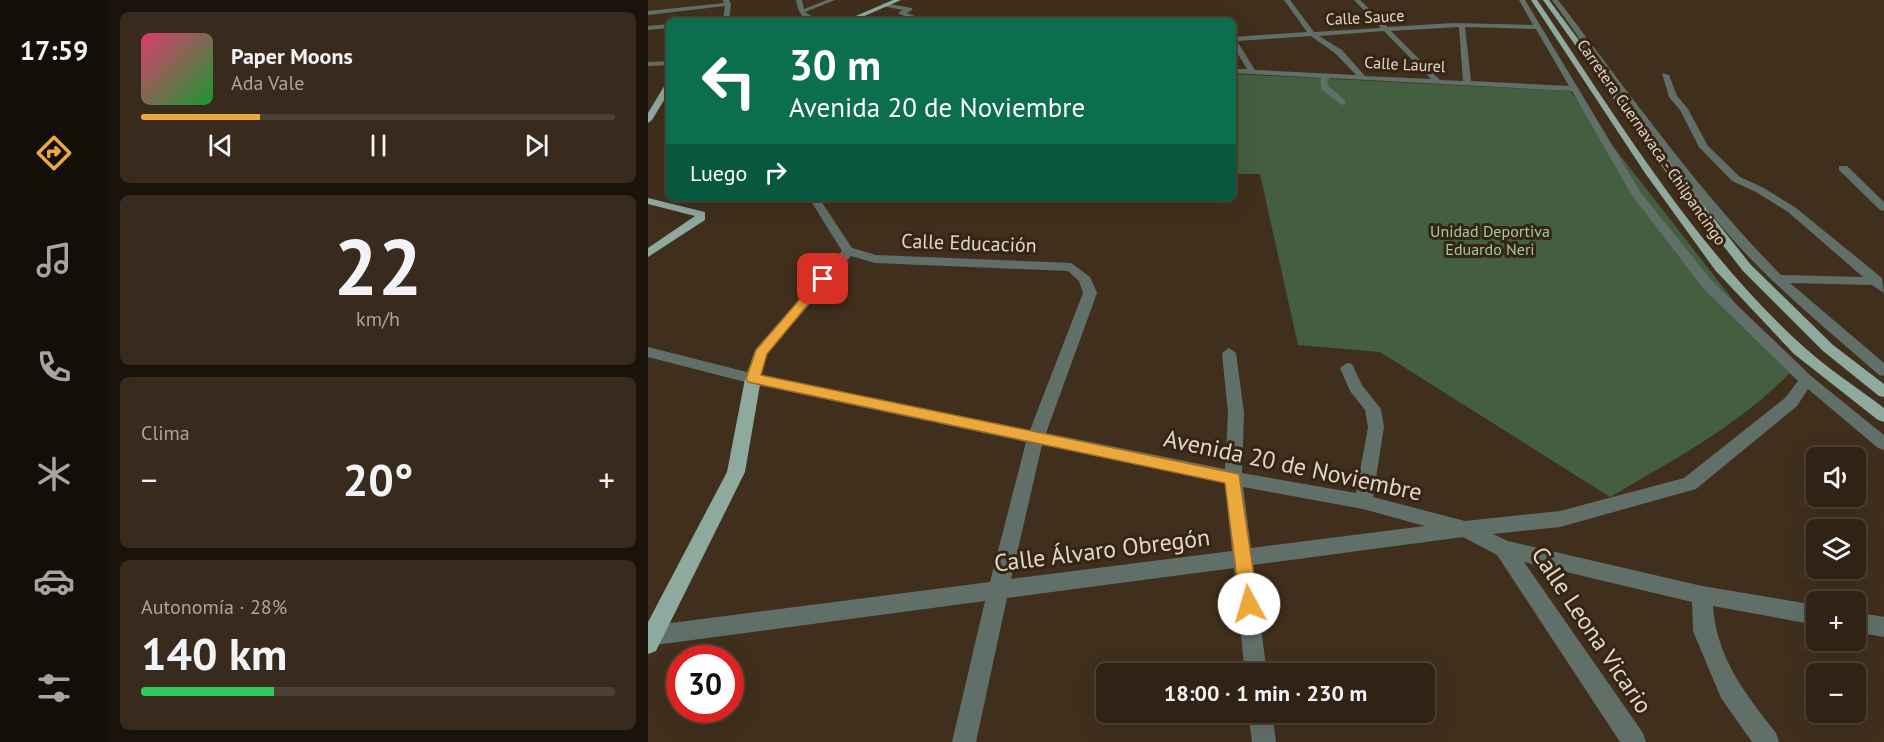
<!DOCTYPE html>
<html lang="es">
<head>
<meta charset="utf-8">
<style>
	:root { --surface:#302315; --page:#382b1e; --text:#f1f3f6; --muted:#a8a4a0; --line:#4b4034; --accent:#eda83b }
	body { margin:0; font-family:"PT Sans",sans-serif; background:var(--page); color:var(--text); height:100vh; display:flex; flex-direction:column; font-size:22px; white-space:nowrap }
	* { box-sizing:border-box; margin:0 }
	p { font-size:20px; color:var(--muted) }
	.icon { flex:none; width:33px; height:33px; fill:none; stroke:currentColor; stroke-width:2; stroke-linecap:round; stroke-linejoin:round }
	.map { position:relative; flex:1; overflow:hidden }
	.panel { display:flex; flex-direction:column; gap:12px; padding:12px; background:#1a130c; width:540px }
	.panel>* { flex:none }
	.banner { position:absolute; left:18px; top:18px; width:570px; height:183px; border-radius:9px; box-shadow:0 6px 24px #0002,0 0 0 2px var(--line); background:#0b6e4f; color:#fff; overflow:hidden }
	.controls { position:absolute; left:1158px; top:447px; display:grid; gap:12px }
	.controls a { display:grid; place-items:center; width:60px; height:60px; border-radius:9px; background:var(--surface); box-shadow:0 6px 24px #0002,0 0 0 2px var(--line); font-size:30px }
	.speed { position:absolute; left:18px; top:645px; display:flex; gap:12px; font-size:30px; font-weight:700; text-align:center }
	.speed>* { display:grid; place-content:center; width:78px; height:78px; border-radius:50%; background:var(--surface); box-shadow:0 6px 24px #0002,0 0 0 2px var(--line); line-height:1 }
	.speed .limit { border:9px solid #d22; background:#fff; color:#111 }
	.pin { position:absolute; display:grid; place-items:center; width:51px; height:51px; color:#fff; margin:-26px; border-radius:12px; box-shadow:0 3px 9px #0006 }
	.me { position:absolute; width:66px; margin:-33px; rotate:354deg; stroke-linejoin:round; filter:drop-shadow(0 0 4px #0008) }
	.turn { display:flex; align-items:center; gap:21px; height:126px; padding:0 24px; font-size:27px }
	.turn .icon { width:78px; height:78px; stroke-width:2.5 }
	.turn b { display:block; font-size:42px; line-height:51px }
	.then { display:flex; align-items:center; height:57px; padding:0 24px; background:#0003; gap:12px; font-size:22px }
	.big { font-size:45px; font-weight:600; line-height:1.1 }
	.panel .widget { flex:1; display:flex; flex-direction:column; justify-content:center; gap:9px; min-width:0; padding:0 21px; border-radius:9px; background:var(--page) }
	.panel .dial { align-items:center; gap:0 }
	.dial b { font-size:78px; line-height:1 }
	.song { display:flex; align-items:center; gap:18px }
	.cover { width:72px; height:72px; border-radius:9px; background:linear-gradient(135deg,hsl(340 70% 55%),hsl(130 70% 35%)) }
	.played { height:6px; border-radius:3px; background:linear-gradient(90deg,var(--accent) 25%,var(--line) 25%) }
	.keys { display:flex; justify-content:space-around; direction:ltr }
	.heat { display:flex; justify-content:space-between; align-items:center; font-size:33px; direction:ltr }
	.charge { height:9px; border-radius:4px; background:linear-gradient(90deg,#34c759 28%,var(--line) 0) }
	.trip { position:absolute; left:448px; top:663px; width:339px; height:60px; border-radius:9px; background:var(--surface); box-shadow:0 6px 24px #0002,0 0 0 2px var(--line); font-weight:600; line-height:60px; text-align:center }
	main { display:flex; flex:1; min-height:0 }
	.tab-bar { display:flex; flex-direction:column; width:108px; justify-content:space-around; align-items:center; background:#130e08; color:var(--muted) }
	.tab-bar .icon { width:42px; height:42px }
	.tab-bar .selected { color:var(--accent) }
	.tab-bar b { font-size:27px; color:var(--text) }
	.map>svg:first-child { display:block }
	.green { fill:#445e40 }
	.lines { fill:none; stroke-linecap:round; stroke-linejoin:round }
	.minor { fill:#616f69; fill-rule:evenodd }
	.major { fill:#8ea99e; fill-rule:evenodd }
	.route { fill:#eda83b; stroke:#9a6d26; stroke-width:1.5 }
	.labels { text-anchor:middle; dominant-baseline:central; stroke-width:6; stroke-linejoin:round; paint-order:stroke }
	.far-street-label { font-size:16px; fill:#e1d6ca; stroke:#362512 }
	.far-park-label { font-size:16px; fill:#9fcd97; stroke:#362512 }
	.street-label { font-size:20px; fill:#e1d6ca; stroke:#362512 }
	.near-street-label { font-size:24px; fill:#e1d6ca; stroke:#362512 }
</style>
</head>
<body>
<main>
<nav class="tab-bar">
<b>17:59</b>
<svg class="icon selected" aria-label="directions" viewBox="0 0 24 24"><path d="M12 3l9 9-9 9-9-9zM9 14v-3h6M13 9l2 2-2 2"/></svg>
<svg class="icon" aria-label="music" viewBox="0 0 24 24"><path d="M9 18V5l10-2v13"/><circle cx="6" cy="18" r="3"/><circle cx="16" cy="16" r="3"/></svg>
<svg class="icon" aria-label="phone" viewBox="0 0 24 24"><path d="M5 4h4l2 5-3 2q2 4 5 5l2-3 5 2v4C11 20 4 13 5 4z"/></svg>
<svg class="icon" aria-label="climate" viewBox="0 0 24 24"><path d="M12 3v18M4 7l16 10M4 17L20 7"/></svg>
<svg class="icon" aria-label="car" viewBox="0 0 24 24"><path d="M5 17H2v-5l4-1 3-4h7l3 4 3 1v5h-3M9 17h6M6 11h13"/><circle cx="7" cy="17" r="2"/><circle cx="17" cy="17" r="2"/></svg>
<svg class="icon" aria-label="filters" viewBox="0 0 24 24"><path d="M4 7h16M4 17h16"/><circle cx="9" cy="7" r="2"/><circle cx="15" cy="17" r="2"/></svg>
</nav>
<section class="panel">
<div class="widget">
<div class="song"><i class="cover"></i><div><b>Paper Moons</b><p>Ada Vale</p></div></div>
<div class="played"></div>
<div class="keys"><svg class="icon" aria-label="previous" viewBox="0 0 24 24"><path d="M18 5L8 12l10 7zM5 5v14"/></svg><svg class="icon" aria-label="pause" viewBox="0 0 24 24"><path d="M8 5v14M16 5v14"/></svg><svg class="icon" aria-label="next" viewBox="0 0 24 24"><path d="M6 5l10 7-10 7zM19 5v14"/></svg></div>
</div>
<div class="widget dial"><b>22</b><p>km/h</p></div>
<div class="widget"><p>Clima</p>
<div class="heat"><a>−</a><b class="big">20°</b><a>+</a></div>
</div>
<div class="widget"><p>Autonomía · 28%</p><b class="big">140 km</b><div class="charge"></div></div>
</section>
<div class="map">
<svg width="1236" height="742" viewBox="0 0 1236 742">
	<rect width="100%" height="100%" fill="#402f1c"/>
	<!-- green -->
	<path class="green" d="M585 74 922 91 1142 373C1087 428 1028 458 962 497L732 352 650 345 612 174H585Z"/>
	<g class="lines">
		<!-- minor -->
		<g class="minor">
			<path d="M75 0H81L83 4 81 21H75L77 6 0 15V11L76 3Z"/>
			<path d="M148 0H154L156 9 179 0H187L157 12 171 21C155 21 151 15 148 0Z"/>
			<path d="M636 0H642L666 32 733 28 706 0H712L740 27 806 23 885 25 871 0H877L993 193 1065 282 1163 376 1236 435V450L1230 448 1160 389 1149 406 1048 489 912 527 845 534 860 541 1054 586 1168 605V625L1065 606C1069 659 1097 693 1128 733L1131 742H1104L1073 698 1045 631 1044 602 876 562 995 733 998 742H972L849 555 815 537 605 565 619 674H597L586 568 359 598 328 742H304L337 601 0 646V626L342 582 378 442 105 384 0 357V347L99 372 107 350 194 251 161 198H171L204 248 228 255 423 263 442 277 449 293 398 433 577 469 580 413 574 353 581 348 588 353 596 413 594 473 708 493 720 427 717 410 702 391 692 368 699 363 704 364 714 385 733 409 736 427 725 497 817 521 912 511 1036 478 1137 398 1150 381 1055 288 983 194 924 91 682 78 679 81 680 86 697 100V104L694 105 673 89V78L585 73V69H599L585 46V37L659 32ZM811 27 815 81 792 80 743 31ZM817 27 888 29 921 86 823 81ZM736 31 783 79 717 76 694 50 671 36ZM663 36 688 54 708 75 607 70 589 41ZM203 256 227 263 420 271 431 281 435 293 382 430 113 376 119 354ZM394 445 577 483 584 551 363 579ZM595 487 715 509 777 526 603 548Z"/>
			<path d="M904 0H910C982 94 1050 191 1133 275L1215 277 1140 212 1108 192 1084 181 1051 147 1032 110 1021 97 1014 73 1021 75 1029 96 1040 109 1060 146 1092 177 1116 188 1148 208 1234 278 1236 293 1224 285 1142 283 1236 363V376L1231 375C1179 329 1125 286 1080 234 1016 161 961 79 904 0Z"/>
			<path d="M236 3 264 8V10L259 13 269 17 263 21H255L260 17 251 14V12L255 10 234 6Z"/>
			<path d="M21 24V28L0 30V26Z"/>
			<path d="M21 61V65L0 66V62Z"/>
			<path d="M1191 166H1199L1236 202V211L1232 210 1191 170Z"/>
			<path d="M1208 612 1236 617V637L1208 632Z"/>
			<path d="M600 712H624L628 742H604Z"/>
		</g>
		<!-- major -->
		<g class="major">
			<path d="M245 0H253L205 21H196Z"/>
			<path d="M883 0H889C971 120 1047 249 1156 347 1180 369 1210 388 1236 408V422L1230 420 1146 354 1067 270 997 173Z"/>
			<path d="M895 0H901L1029 172 1103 265 1185 345 1236 384V397L1231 396 1175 351 1095 271 1021 176Z"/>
			<path d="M18 83H21V92L4 120 0 123V113Z"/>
			<path d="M0 198 57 212V220L0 257V248L47 216 0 204Z"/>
			<path d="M105 374 113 379 97 472 8 651 0 654V622L79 472 97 379Z"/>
		</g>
	</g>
	<!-- route -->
	<path class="route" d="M175 276 181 279 119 354 113 375 591 474 610 604 608 611 601 613 594 611 592 604 577 483 100 382 98 379 108 350 171 277Z"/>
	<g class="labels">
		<!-- far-street labels -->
		<g class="far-street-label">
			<text transform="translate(717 17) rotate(-3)">Calle Sauce</text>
			<text transform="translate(757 64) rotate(3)">Calle Laurel</text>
			<text transform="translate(1004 142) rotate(55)">Carretera Cuernavaca - Chilpancingo</text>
		</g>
		<!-- far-park labels -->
		<g class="far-park-label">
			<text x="842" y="231">Unidad Deportiva<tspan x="842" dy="18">Eduardo Neri</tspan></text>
		</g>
		<!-- street labels -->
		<g class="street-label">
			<text transform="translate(321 243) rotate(2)">Calle Educación</text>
		</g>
		<!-- near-street labels -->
		<g class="near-street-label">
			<text transform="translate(645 465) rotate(12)">Avenida 20 de Noviembre</text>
			<text transform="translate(454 550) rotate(-7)">Calle Álvaro Obregón</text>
			<text transform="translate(944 630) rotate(56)">Calle Leona Vicario</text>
		</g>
	</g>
</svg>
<div class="controls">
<a><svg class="icon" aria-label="sound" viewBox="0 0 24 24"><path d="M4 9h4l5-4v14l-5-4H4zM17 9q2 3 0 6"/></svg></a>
<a><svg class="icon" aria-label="layers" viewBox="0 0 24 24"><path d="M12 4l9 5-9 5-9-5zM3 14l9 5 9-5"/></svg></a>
<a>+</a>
<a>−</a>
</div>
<div class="speed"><div class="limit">30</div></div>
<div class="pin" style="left:175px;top:279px;background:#d93025"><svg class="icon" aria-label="arrive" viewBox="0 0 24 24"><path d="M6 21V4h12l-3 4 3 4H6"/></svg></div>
<svg class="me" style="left:601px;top:604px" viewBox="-20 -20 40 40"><circle r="19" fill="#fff"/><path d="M0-13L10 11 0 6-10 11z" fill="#eda83b"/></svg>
<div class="trip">18:00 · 1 min · 230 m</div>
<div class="banner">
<div class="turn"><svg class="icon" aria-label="left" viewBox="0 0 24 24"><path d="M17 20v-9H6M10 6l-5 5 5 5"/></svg><div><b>30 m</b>Avenida 20 de Noviembre</div></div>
<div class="then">Luego<svg class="icon" aria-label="right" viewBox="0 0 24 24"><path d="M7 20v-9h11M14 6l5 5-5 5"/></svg></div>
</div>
</div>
</main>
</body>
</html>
